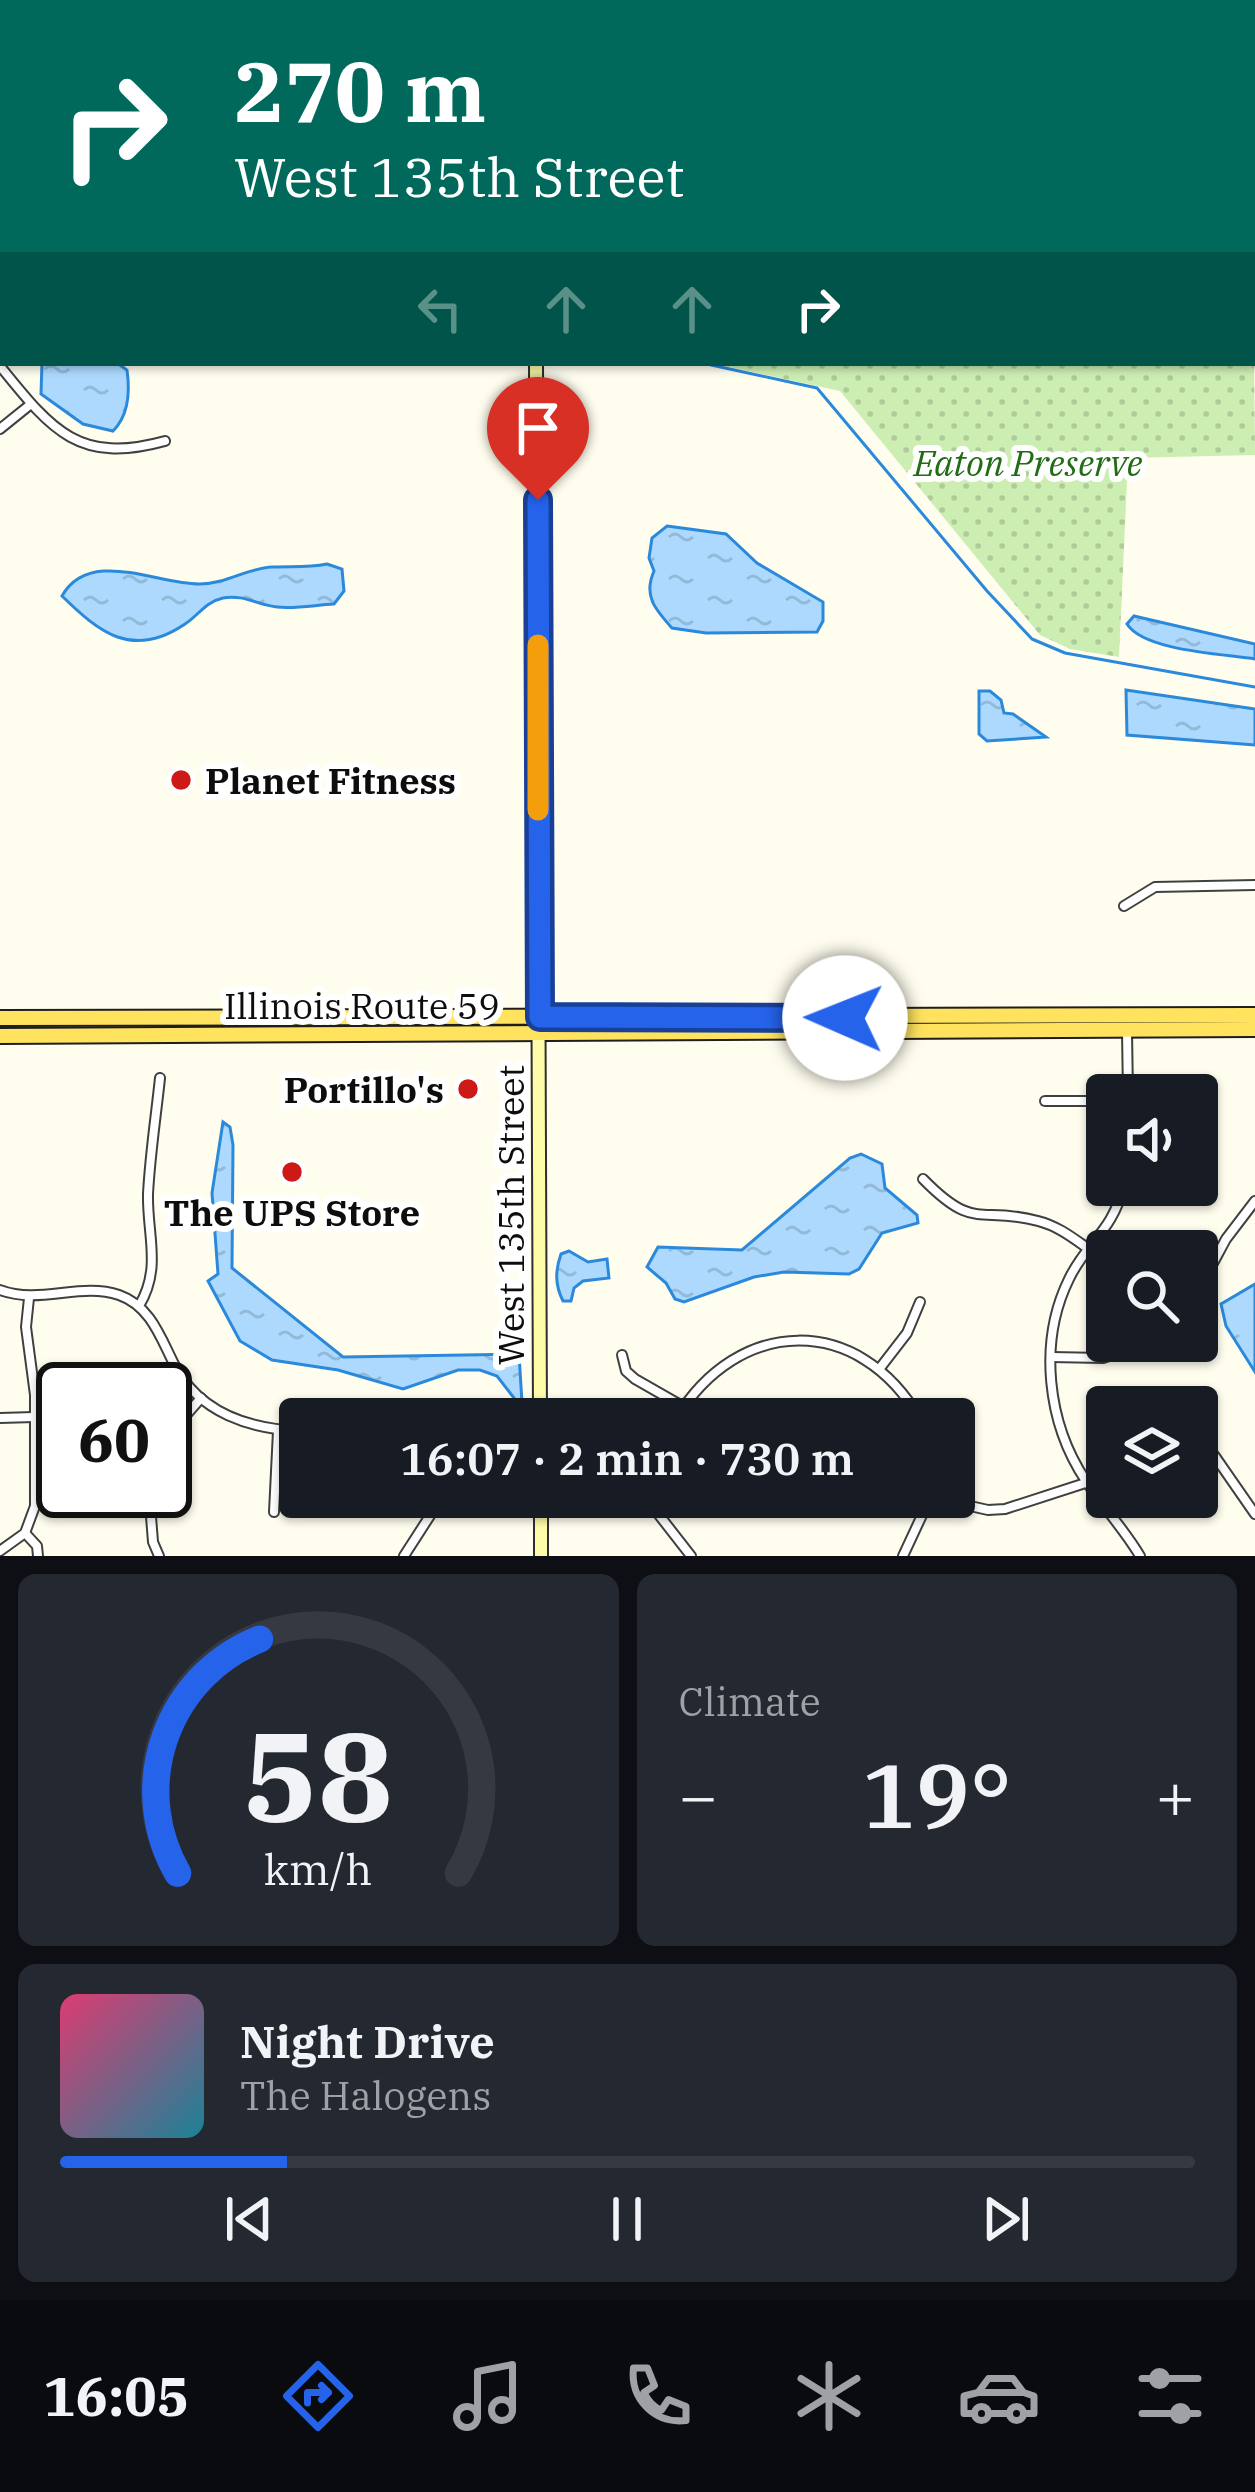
<!DOCTYPE html>
<html lang="en">
<head>
<meta charset="utf-8">
<style>
	:root { --surface:#171b24; --page:#242831; --text:#f1f3f6; --muted:#9ea1a6; --line:#363941; --accent:#2563eb }
	body { margin:0; font-family:"IBM Plex Serif",serif; background:var(--page); color:var(--text); height:100vh; display:flex; flex-direction:column; font-size:45px; white-space:nowrap }
	* { box-sizing:border-box; margin:0 }
	p { font-size:39px; color:var(--muted) }
	.icon { flex:none; width:66px; height:66px; fill:none; stroke:currentColor; stroke-width:2; stroke-linecap:round; stroke-linejoin:round }
	.map { position:relative; height:1556px; overflow:hidden }
	.sheet { display:flex; flex-direction:column; gap:18px; padding:18px; background:#0d0f14; flex:1 }
	.sheet>* { flex:none }
	.banner { position:absolute; left:0px; top:0px; width:1257px; height:366px; box-shadow:0 3px 9px #0004; background:#00695c; color:#fff; overflow:hidden }
	.fabs { position:absolute; left:1086px; top:1074px; display:grid; gap:24px }
	.fabs a { display:grid; place-items:center; width:132px; height:132px; border-radius:12px; background:var(--surface); box-shadow:0 3px 9px #0004; font-size:60px }
	.speed { position:absolute; left:36px; top:1362px; display:flex; gap:24px; font-size:60px; font-weight:700; text-align:center }
	.speed>* { display:grid; place-content:center; width:156px; height:156px; border-radius:50%; background:var(--surface); box-shadow:0 3px 9px #0004; line-height:1 }
	.speed .limit { border:6px solid #111; border-radius:18px; background:#fff; color:#111 }
	.pin { position:absolute; display:grid; place-items:center; width:102px; height:102px; color:#fff; margin:-123px -51px; border-radius:50% 50% 50% 0; rotate:-45deg; box-shadow:0 0 12px #0007 }
	.pin .icon { rotate:45deg }
	.me { position:absolute; width:132px; margin:-66px; rotate:271deg; stroke-linejoin:round; filter:drop-shadow(0 0 9px #0008) }
	.turn { display:flex; align-items:center; gap:42px; height:252px; padding:0 36px; font-size:54px }
	.turn .icon { width:156px; height:156px; stroke-width:2.5 }
	.turn b { display:block; font-size:84px; line-height:102px }
	.lanes { display:flex; align-items:center; height:114px; padding:0 36px; background:#0003; justify-content:center; gap:60px; direction:ltr }
	.lanes .off { opacity:.35 }
	.big { font-size:90px; font-weight:600; line-height:1.1 }
	.sheet .tile { flex:1; display:flex; flex-direction:column; justify-content:center; gap:18px; min-width:0; padding:0 42px; border-radius:18px; background:var(--page) }
	.sheet .dial { align-items:center; gap:0 }
	.dial svg { height:312px; overflow:visible; fill:none; stroke:var(--line); stroke-width:7; stroke-linecap:round; text-anchor:middle }
	.dial text { fill:var(--text); stroke:none }
	.song { display:flex; align-items:center; gap:36px }
	.cover { width:144px; height:144px; border-radius:18px; background:linear-gradient(135deg,hsl(340 70% 55%),hsl(190 70% 35%)) }
	.played { height:12px; border-radius:6px; background:linear-gradient(90deg,var(--accent) 20%,var(--line) 20%) }
	.keys { display:flex; justify-content:space-around; direction:ltr }
	.heat { display:flex; justify-content:space-between; align-items:center; font-size:66px; direction:ltr }
	.sheet .tiles { flex:1; display:grid; gap:18px; grid-template-columns:1fr 1fr }
	.tile:last-child { grid-column:span 2 }
	.trip { position:absolute; left:279px; top:1398px; width:696px; height:120px; border-radius:12px; background:var(--surface); box-shadow:0 3px 9px #0004; font-weight:600; line-height:120px; text-align:center }
	.menu { display:flex; height:192px; justify-content:space-around; align-items:center; background:#090b0e; color:var(--muted) }
	.menu .icon { width:84px; height:84px }
	.menu .on { color:var(--accent) }
	.menu b { font-size:54px; color:var(--text) }
	.map>svg:first-child { display:block }
	.park { fill:url(#park-dots) }
	.water { fill:url(#water-ripples); stroke:#2b89dc; stroke-width:3 }
	.lines { fill:none; stroke-linecap:round; stroke-linejoin:round }
	.stream { stroke:#2b89dc; stroke-width:3 }
	.street-casing { stroke:#404040; stroke-width:12 }
	.secondary-casing { stroke:#2f2f2f; stroke-width:16 }
	.primary-casing { stroke:#1e1e1e; stroke-width:18 }
	.street { stroke:#fff; stroke-width:8 }
	.secondary { stroke:#fffca9; stroke-width:12 }
	.primary { stroke:#ffe35e; stroke-width:14 }
	.route-casing { stroke:#184099; stroke-width:30 }
	.route { stroke:#2563eb; stroke-width:21 }
	.slow { stroke:#f59e0b; stroke-width:21 }
	.poi-dot { fill:#cd1a16; stroke:#fff; stroke-width:4.5 }
	.labels { text-anchor:middle; dominant-baseline:central; stroke-width:12; stroke-linejoin:round; paint-order:stroke }
	.park-label { font-size:36px; font-style:italic; fill:#226c16; stroke:#fff }
	.poi-label { font-size:36px; font-weight:bold; fill:#0d0d0d; stroke:#fff; text-anchor:start }
	.street-label { font-size:36px; fill:#0d0d0d; stroke:#fff }
</style>
</head>
<body>
<div class="map">
<svg width="1255" height="1556" viewBox="0 0 1255 1556">
	<defs>
		<pattern id="park-dots" width="8" height="8" patternUnits="userSpaceOnUse" patternTransform="scale(3)"><rect width="8" height="8" fill="#cdeeb3"/><path d="M2 2h.1M6 6h.1" fill="none" stroke="#afcb99" stroke-width="1.8" stroke-linecap="round"/></pattern>
		<pattern id="water-ripples" width="26" height="14" patternUnits="userSpaceOnUse" patternTransform="scale(3)"><rect width="26" height="14" fill="#acd9fd"/><path d="M2 4q2-2 4 0t4 0M15 11q2-2 4 0t4 0" fill="none" stroke="#93b9d8"/></pattern>
	</defs>
	<rect width="100%" height="100%" fill="#fffdee"/>
	<!-- park -->
	<g class="park">
		<path d="M542 0H719L725 3H542Z"/>
		<path d="M1254 348 1255 455 1128 458 1119 657 1070 649 1040 635 840 391 711 363H1254Z"/>
	</g>
	<!-- water -->
	<g class="water">
		<path d="M42 363H117L127 370C130 391 129 415 113 431L83 424 41 394Z"/>
		<path d="M667 526 726 534 757 563 823 602V621L817 632 706 633 672 628C655 609 643 596 654 571L649 558 652 538Z"/>
		<path d="M327 564 342 569 344 591 334 604C315 605 296 609 277 607 258 605 243 594 223 598 205 602 199 615 185 624 132 660 99 632 62 596 90 547 158 585 200 584 226 584 247 568 272 567 292 566 307 568 327 564Z"/>
		<path d="M1134 616 1255 644V659C1224 654 1144 651 1127 624Z"/>
		<path d="M1126 690 1255 709V745L1127 735Z"/>
		<path d="M979 691H990L1001 700 1004 713 1013 714 1046 737 987 741 979 734Z"/>
		<path d="M223 1122 230 1127 233 1145 232 1268 343 1357 519 1354 522 1403 517 1402 497 1376 480 1370H458L403 1389 338 1370 272 1360 240 1341 208 1281 218 1274 212 1193Z"/>
		<path d="M861 1154 882 1164 885 1188 917 1215 918 1223 882 1233 859 1269 849 1274 784 1272 754 1277 684 1302 675 1299 666 1283 647 1267 658 1247 742 1250 850 1158Z"/>
		<path d="M569 1251 588 1262 607 1259 609 1278 583 1281 574 1288 571 1301H563C555 1285 555 1271 561 1254Z"/>
		<path d="M1255 1284V1372L1226 1326 1221 1304Z"/>
	</g>
	<g class="lines">
		<!-- stream -->
		<g class="stream">
			<path d="M0 187 3 189"/>
			<path d="M702 363 817 388 987 591 1032 639 1065 653 1255 687"/>
		</g>
		<defs>
			<g id="street">
				<path d="M0 366C51 429 78 465 165 441"/>
				<path d="M0 429 31 404"/>
				<path d="M1124 906 1155 887 1255 885"/>
				<path d="M1127 1031 1128 1095"/>
				<path d="M1045 1101H1107"/>
				<path d="M1197 1101H1208"/>
				<path d="M923 1179C976 1233 979 1205 1038 1221 1058 1226 1073 1238 1090 1250"/>
				<path d="M1124 1185C1112 1233 1087 1241 1069 1279 1038 1342 1047 1423 1086 1481 1103 1507 1124 1529 1140 1556"/>
				<path d="M0 1290C40 1305 80 1282 119 1295 151 1306 161 1339 175 1366 200 1413 250 1429 300 1431"/>
				<path d="M1197 1293 1226 1239 1255 1201"/>
				<path d="M139 1306C162 1268 147 1235 148 1194 150 1155 156 1116 160 1078"/>
				<path d="M622 1355 626 1371 635 1379 705 1419"/>
				<path d="M1051 1357 1103 1358 1151 1341"/>
				<path d="M880 1368 907 1333 920 1302"/>
				<path d="M0 1418 34 1417"/>
				<path d="M676 1419C738 1316 859 1313 920 1419"/>
				<path d="M165 1439 201 1398"/>
				<path d="M1197 1450 1214 1455 1255 1514"/>
				<path d="M149 1491 153 1542 159 1556"/>
				<path d="M472 1497C510 1509 566 1511 604 1497"/>
				<path d="M645 1497 691 1556"/>
				<path d="M930 1497 988 1510 1005 1509 1107 1476"/>
				<path d="M274 1512 278 1431"/>
				<path d="M25 1533 37 1546 38 1556"/>
				<path d="M0 1551 25 1533 35 1506V1395L26 1327 29 1298"/>
				<path d="M404 1556 442 1497"/>
				<path d="M903 1556 930 1498"/>
			</g>
			<g id="secondary">
				<path d="M533 0V3"/>
				<path d="M536 363 540 1419"/>
				<path d="M541 1497V1556"/>
			</g>
			<g id="primary">
				<path d="M0 1018 1255 1015"/>
				<path d="M0 1036 1255 1029"/>
			</g>
		</defs>
		<!-- street casing -->
		<use href="#street" class="street-casing"/>
		<!-- secondary casing -->
		<use href="#secondary" class="secondary-casing"/>
		<!-- primary casing -->
		<use href="#primary" class="primary-casing"/>
		<!-- street -->
		<use href="#street" class="street"/>
		<!-- secondary -->
		<use href="#secondary" class="secondary"/>
		<!-- primary -->
		<use href="#primary" class="primary"/>
	</g>
	<g class="lines">
		<defs>
			<path id="route" d="M538 500 540 1017 845 1018"/>
		</defs>
		<!-- route casing -->
		<use href="#route" class="route-casing"/>
		<!-- route -->
		<use href="#route" class="route"/>
		<!-- slow -->
		<path class="slow" d="M538 645V810"/>
	</g>
	<!-- markers -->
	<g class="poi-dot">
		<circle cx="181" cy="780" r="12"/>
		<circle cx="468" cy="1089" r="12"/>
		<circle cx="292" cy="1172" r="12"/>
	</g>
	<g class="labels">
		<!-- park labels -->
		<g class="park-label">
			<text x="1028" y="462">Eaton Preserve</text>
		</g>
		<!-- poi labels -->
		<g class="poi-label">
			<text x="205" y="780">Planet Fitness</text>
			<text x="444" y="1089" text-anchor="end">Portillo's</text>
			<text x="292" y="1212" text-anchor="middle">The UPS Store</text>
		</g>
		<!-- street labels -->
		<g class="street-label">
			<text x="362" y="1005">Illinois Route 59</text>
			<text transform="translate(510 1215) rotate(-90)">West 135th Street</text>
		</g>
	</g>
</svg>
<div class="fabs">
<a><svg class="icon" aria-label="sound" viewBox="0 0 24 24"><path d="M4 9h4l5-4v14l-5-4H4zM17 9q2 3 0 6"/></svg></a>
<a><svg class="icon" aria-label="search" viewBox="0 0 24 24"><circle cx="10" cy="10" r="6"/><path d="M15 15l6 6"/></svg></a>
<a><svg class="icon" aria-label="layers" viewBox="0 0 24 24"><path d="M12 4l9 5-9 5-9-5zM3 14l9 5 9-5"/></svg></a>
</div>
<div class="speed"><div class="limit">60</div></div>
<div class="pin" style="left:538px;top:500px;background:#d93025"><svg class="icon" aria-label="arrive" viewBox="0 0 24 24"><path d="M6 21V4h12l-3 4 3 4H6"/></svg></div>
<svg class="me" style="left:845px;top:1018px" viewBox="-20 -20 40 40"><circle r="19" fill="#fff"/><path d="M0-13L10 11 0 6-10 11z" fill="#2563eb"/></svg>
<div class="trip">16:07 · 2 min · 730 m</div>
<div class="banner">
<div class="turn"><svg class="icon" aria-label="right" viewBox="0 0 24 24"><path d="M7 20v-9h11M14 6l5 5-5 5"/></svg><div><b>270 m</b>West 135th Street</div></div>
<div class="lanes"><svg class="icon off" aria-label="left" viewBox="0 0 24 24"><path d="M17 20v-9H6M10 6l-5 5 5 5"/></svg><svg class="icon off" aria-label="ahead" viewBox="0 0 24 24"><path d="M12 20V5M6 11l6-6 6 6"/></svg><svg class="icon off" aria-label="ahead" viewBox="0 0 24 24"><path d="M12 20V5M6 11l6-6 6 6"/></svg><svg class="icon" aria-label="right" viewBox="0 0 24 24"><path d="M7 20v-9h11M14 6l5 5-5 5"/></svg></div>
</div>
</div>
<section class="sheet">
<div class="tiles">
<div class="tile dial"><svg viewBox="0 0 100 80">
<path d="M14 69A42 42 0 1 1 86 69"/>
<path d="M14 69A42 42 0 0 1 35 9" stroke="#2563eb"/>
<text x="50" y="56" font-size="32" font-weight="700">58</text>
<text x="50" y="72" font-size="11">km/h</text>
</svg></div>
<div class="tile"><p>Climate</p>
<div class="heat"><a>−</a><b class="big">19°</b><a>+</a></div>
</div>
<div class="tile">
<div class="song"><i class="cover"></i><div><b>Night Drive</b><p>The Halogens</p></div></div>
<div class="played"></div>
<div class="keys"><svg class="icon" aria-label="previous" viewBox="0 0 24 24"><path d="M18 5L8 12l10 7zM5 5v14"/></svg><svg class="icon" aria-label="pause" viewBox="0 0 24 24"><path d="M8 5v14M16 5v14"/></svg><svg class="icon" aria-label="next" viewBox="0 0 24 24"><path d="M6 5l10 7-10 7zM19 5v14"/></svg></div>
</div>
</div>
</section>
<nav class="menu">
<b>16:05</b>
<svg class="icon on" aria-label="directions" viewBox="0 0 24 24"><path d="M12 3l9 9-9 9-9-9zM9 14v-3h6M13 9l2 2-2 2"/></svg>
<svg class="icon" aria-label="music" viewBox="0 0 24 24"><path d="M9 18V5l10-2v13"/><circle cx="6" cy="18" r="3"/><circle cx="16" cy="16" r="3"/></svg>
<svg class="icon" aria-label="phone" viewBox="0 0 24 24"><path d="M5 4h4l2 5-3 2q2 4 5 5l2-3 5 2v4C11 20 4 13 5 4z"/></svg>
<svg class="icon" aria-label="climate" viewBox="0 0 24 24"><path d="M12 3v18M4 7l16 10M4 17L20 7"/></svg>
<svg class="icon" aria-label="car" viewBox="0 0 24 24"><path d="M5 17H2v-5l4-1 3-4h7l3 4 3 1v5h-3M9 17h6M6 11h13"/><circle cx="7" cy="17" r="2"/><circle cx="17" cy="17" r="2"/></svg>
<svg class="icon" aria-label="filters" viewBox="0 0 24 24"><path d="M4 7h16M4 17h16"/><circle cx="9" cy="7" r="2"/><circle cx="15" cy="17" r="2"/></svg>
</nav>
</body>
</html>
